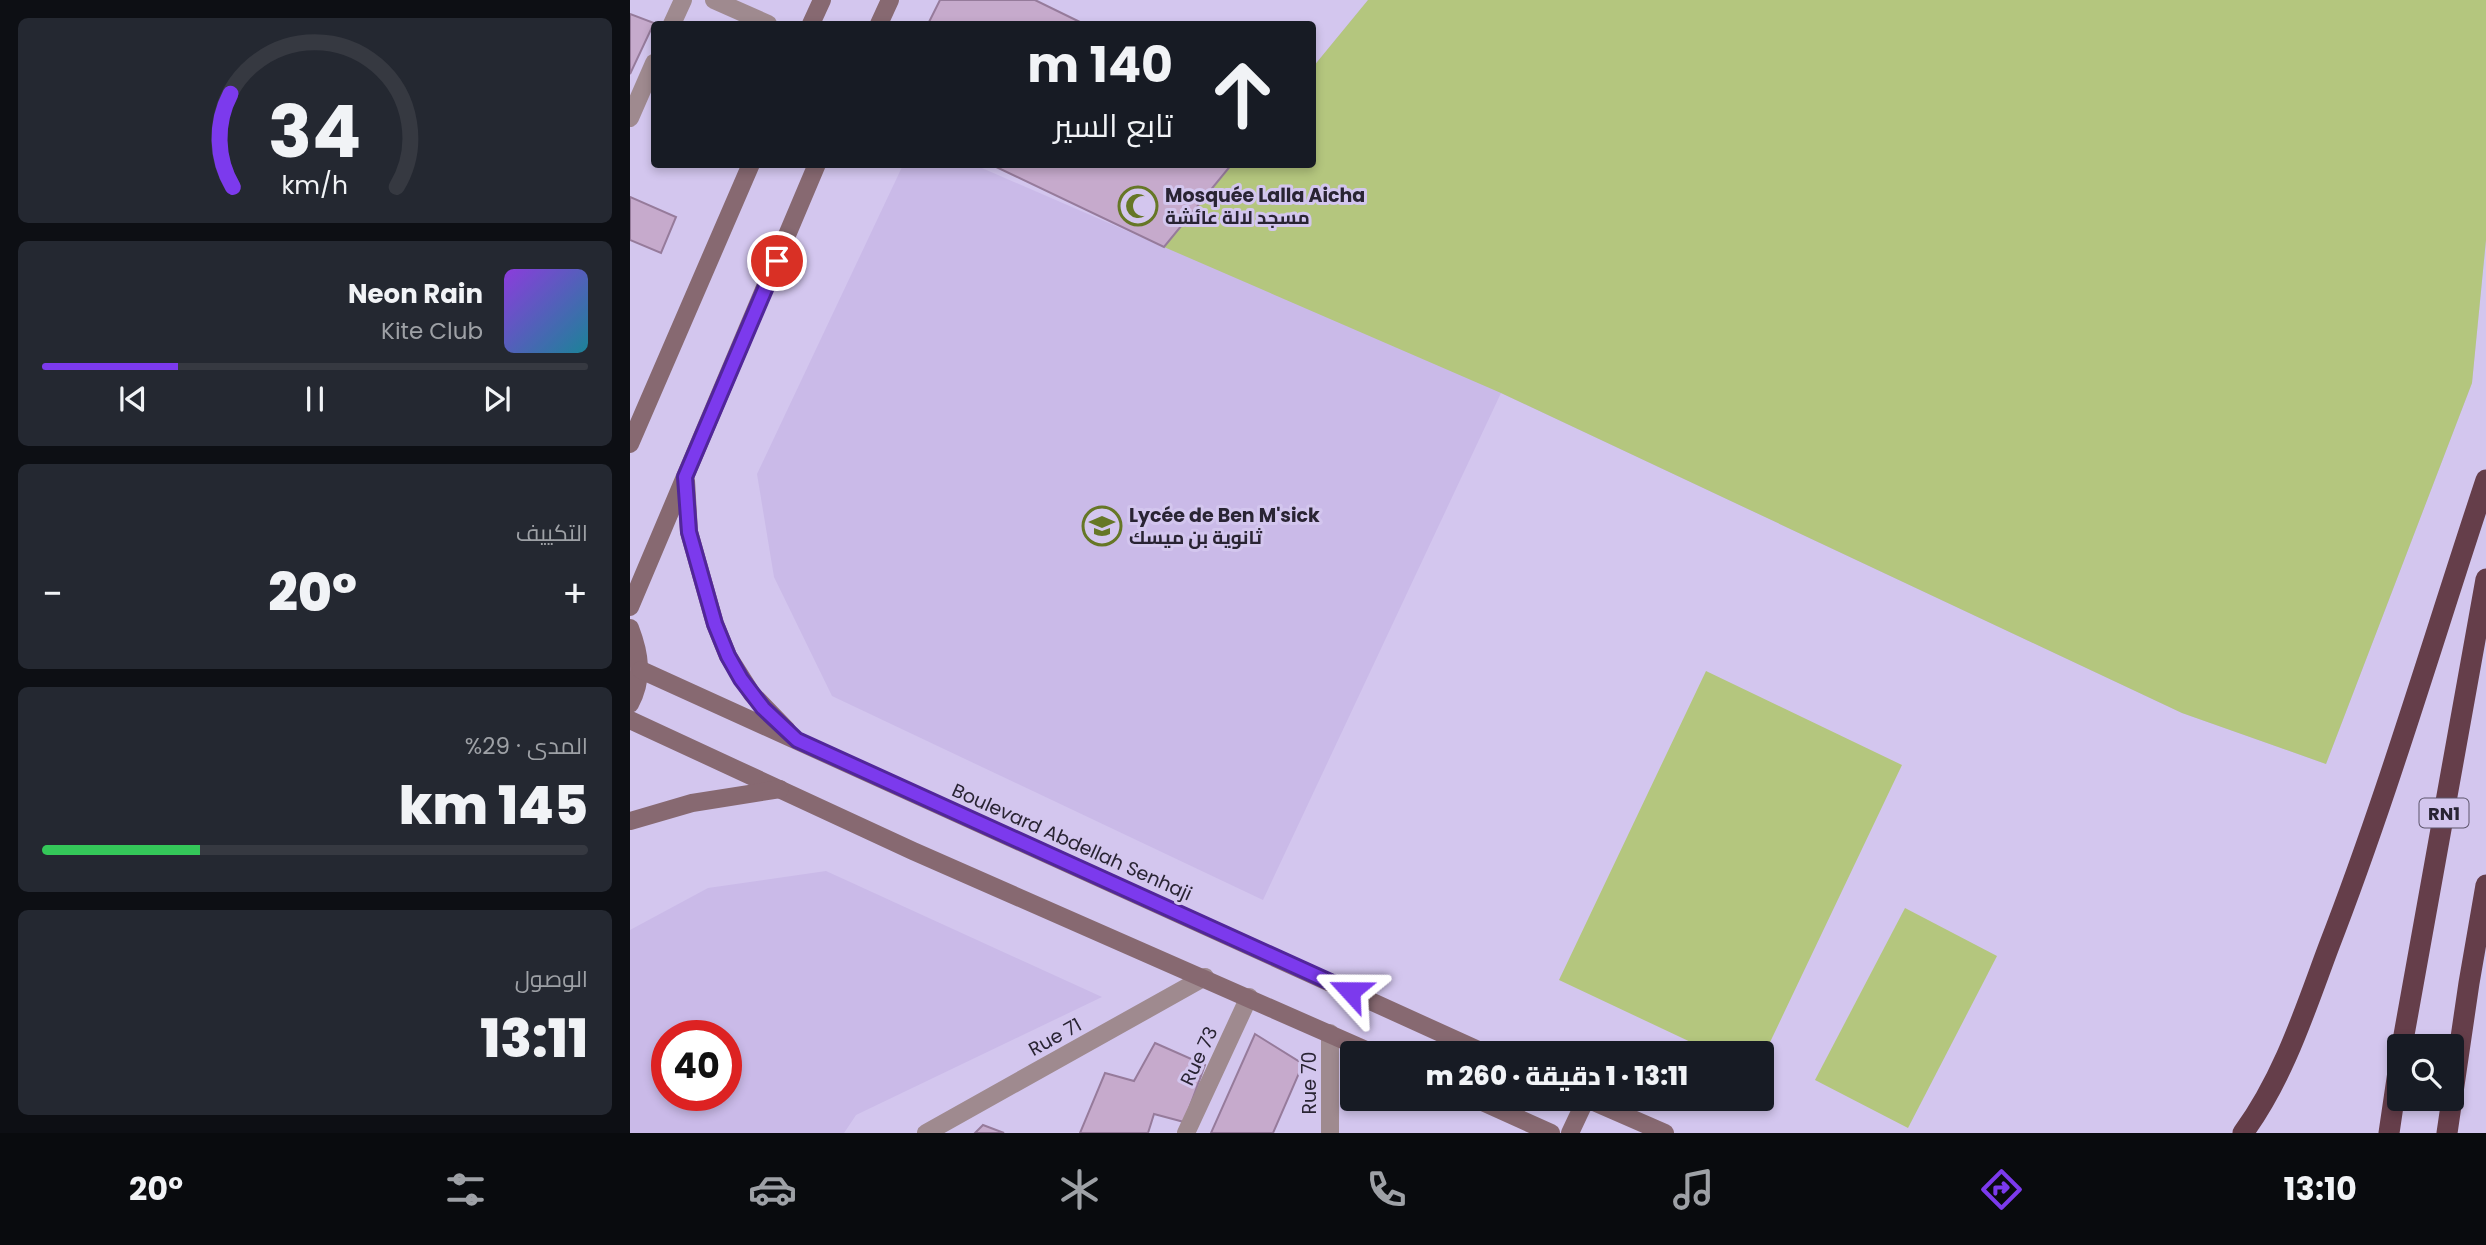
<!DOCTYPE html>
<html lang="ar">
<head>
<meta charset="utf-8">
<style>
	:root { --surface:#171b24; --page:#242831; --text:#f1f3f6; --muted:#9ea1a6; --line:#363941; --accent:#7c3aed }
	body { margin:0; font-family:Poppins,Cairo,sans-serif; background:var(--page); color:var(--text); direction:rtl; height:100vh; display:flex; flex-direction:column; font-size:26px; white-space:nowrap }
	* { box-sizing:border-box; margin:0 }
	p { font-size:23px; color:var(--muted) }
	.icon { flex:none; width:38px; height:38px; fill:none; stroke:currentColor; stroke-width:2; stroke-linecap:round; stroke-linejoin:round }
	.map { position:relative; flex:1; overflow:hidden; direction:ltr }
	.drawer { display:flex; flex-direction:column; gap:18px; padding:18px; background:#0d0f14; width:630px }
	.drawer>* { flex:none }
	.guide { position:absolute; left:21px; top:21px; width:665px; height:147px; border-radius:7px; box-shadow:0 4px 10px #0003; direction:rtl; background:#171b24; color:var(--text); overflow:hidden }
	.controls { position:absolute; left:1757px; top:1034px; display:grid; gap:14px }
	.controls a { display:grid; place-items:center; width:77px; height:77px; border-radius:7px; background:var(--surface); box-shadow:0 4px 10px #0003; font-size:35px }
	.speed { position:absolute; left:21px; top:1020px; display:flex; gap:14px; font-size:35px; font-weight:700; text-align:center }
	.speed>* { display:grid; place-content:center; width:91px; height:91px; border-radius:50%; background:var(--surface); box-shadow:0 4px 10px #0003; line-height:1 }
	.speed .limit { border:10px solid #d22; background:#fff; color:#111 }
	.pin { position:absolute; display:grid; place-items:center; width:60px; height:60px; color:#fff; margin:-30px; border:4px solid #fff; border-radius:50%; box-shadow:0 2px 7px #0007 }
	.me { position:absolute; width:77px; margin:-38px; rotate:294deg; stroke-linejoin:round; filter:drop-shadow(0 0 5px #0008) }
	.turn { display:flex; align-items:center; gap:24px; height:147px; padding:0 28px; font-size:32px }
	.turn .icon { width:91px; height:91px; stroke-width:2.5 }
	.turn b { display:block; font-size:49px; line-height:60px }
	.big { font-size:52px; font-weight:800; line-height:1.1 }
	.drawer .tile { flex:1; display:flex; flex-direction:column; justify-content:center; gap:10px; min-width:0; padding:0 24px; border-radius:10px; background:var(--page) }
	.drawer .dial { align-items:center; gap:0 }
	.dial svg { height:182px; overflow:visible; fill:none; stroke:var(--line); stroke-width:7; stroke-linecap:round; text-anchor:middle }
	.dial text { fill:var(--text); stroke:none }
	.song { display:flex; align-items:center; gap:21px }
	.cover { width:84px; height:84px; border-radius:10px; background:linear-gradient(135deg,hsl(270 70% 55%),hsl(190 70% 35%)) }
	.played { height:7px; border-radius:4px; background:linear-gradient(90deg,var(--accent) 25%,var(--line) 25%) }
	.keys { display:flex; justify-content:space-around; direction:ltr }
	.heat { display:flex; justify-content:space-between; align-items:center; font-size:38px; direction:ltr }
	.charge { height:10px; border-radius:5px; background:linear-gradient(90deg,#34c759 29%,var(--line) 0) }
	.trip { position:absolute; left:710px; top:1041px; width:434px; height:70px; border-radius:7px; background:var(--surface); box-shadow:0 4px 10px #0003; font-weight:800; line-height:70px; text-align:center; direction:rtl }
	.menu { display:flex; height:112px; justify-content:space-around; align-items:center; background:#090b0e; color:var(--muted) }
	.menu .icon { width:49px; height:49px }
	.menu .selected { color:var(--accent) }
	.menu b { font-size:32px; color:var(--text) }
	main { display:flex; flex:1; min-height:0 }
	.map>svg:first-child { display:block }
	.built { fill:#cabae8; fill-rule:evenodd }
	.green { fill:#b4c67e }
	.building { fill:#c6aacc; stroke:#967b9b; stroke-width:2 }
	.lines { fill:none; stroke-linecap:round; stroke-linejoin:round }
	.street { stroke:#9f8a8f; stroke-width:18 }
	.secondary { stroke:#876971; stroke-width:18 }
	.highway { stroke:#653e4a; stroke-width:21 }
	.route-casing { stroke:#51269a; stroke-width:18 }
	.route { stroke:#7c3aed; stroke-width:12 }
	.labels { text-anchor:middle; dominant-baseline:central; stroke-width:6; stroke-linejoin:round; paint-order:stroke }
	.shield { fill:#d3c6ee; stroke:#5c556b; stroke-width:2 }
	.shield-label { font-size:18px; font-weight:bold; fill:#292433 }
	.poi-label { font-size:19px; font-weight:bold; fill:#292433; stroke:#d3c6ee; text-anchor:start }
	.street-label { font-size:19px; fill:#292433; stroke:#d3c6ee }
</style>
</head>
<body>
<main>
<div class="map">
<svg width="1856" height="1133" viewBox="0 0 1856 1133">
	<rect width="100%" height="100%" fill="#d3c6ee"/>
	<!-- built -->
	<g class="built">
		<path d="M738 0H1856V240L1842 383 1696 764 1552 713 871 393 633 900 202 696 144 577 127 474 273 165H345L534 247 602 165 682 164 683 67Z"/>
		<path d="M196 871 472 997 226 1115 214 1133H0V930L78 888ZM96 1036V1096H37V1036Z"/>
	</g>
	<!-- green -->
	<g class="green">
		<path d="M738 0H1856V240L1842 383 1696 764 1552 713 871 393 534 247 602 165 682 164 683 67Z"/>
		<path d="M1076 671 1272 765 1132 1059V1054L1084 1053 929 980Z"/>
		<path d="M1275 908 1367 956 1278 1128 1185 1080Z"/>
	</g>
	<!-- building -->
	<g class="building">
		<path d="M310 0H405L454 24H298Z"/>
		<path d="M0 14 24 23 0 74Z"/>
		<path d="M360 164H602L534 247Z"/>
		<path d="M0 197 46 217 31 253 0 240Z"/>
		<path d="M625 1034 673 1064 643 1133H581Z"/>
		<path d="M525 1043 575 1065 554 1122 524 1114 518 1133H450L475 1073 504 1081Z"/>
		<path d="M353 1125 374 1133H345Z"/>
	</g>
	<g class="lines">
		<!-- street -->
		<g class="street">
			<path d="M84 0 138 24"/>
			<path d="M42 24 53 0"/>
			<path d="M0 118 24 63"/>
			<path d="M296 1133 575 977"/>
			<path d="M556 1133 619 997"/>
			<path d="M700 1133V1033"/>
		</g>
		<!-- secondary -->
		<g class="secondary">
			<path d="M181 24 192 0"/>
			<path d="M249 24 260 0"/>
			<path d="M0 444 121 164"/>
			<path d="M56 481 59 532 85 624 98 656 122 694 157 730"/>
			<path d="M0 607 187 164"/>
			<path d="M0 628C10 654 14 678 0 704"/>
			<path d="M11 670 857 1054"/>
			<path d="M0 720 283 851 745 1054"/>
			<path d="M0 821 62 803 150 789"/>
			<path d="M846 1099 921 1133"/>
			<path d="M957 1099 1035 1133"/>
			<path d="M940 1133 956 1099"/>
		</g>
		<!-- highway -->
		<g class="highway">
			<path d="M1772 1046 1856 579"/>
			<path d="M1613 1133C1654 1077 1675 1010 1699 946 1758 794 1804 636 1856 480"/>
			<path d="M1759 1133 1769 1065"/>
			<path d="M1817 1133 1839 983 1856 885"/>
		</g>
	</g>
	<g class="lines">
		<defs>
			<path id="route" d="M147 261 55 477 59 532 85 624 98 656 111 679 133 708 167 740 720 991"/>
		</defs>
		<!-- route casing -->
		<use href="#route" class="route-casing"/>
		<!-- route -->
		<use href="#route" class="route"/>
	</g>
	<!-- icons -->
	<defs>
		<symbol id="mosque-ring" viewBox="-11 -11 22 22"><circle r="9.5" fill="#d3c6ee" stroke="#667726" stroke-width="1.5"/><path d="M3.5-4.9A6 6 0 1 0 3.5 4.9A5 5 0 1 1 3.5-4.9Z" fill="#667726"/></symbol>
		<symbol id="school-ring" viewBox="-11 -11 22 22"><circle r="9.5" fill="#d3c6ee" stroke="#667726" stroke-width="1.5"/><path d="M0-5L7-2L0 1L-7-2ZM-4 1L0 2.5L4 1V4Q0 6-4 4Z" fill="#667726"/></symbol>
	</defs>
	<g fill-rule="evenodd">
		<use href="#mosque-ring" x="486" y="184" width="44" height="44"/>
		<use href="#school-ring" x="450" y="504" width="44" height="44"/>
	</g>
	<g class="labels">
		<!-- shield labels -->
		<rect class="shield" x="1789.5" y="798.5" width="49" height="29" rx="5"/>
		<g class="shield-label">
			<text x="1814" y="813">RN1</text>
		</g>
		<!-- poi labels -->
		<g class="poi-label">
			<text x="535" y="195">Mosquée Lalla Aicha<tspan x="535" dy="22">مسجد لالة عائشة</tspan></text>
			<text x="499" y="515">Lycée de Ben M'sick<tspan x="499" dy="22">ثانوية بن ميسك</tspan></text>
		</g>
		<!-- street labels -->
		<g class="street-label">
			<text transform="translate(442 842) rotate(24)">Boulevard Abdellah Senhaji</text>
			<text transform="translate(425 1037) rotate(-29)">Rue 71</text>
			<text transform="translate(569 1056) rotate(-65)">Rue 73</text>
			<text transform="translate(679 1083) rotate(-90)">Rue 70</text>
		</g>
	</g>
</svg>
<div class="controls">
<a><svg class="icon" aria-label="search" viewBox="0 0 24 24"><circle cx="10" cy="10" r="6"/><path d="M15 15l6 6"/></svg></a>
</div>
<div class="speed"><div class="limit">40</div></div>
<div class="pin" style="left:147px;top:261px;background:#d93025"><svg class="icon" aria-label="arrive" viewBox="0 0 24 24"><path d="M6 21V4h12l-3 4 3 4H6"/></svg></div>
<svg class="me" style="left:720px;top:991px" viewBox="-20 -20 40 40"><path d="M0-17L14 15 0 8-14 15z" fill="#7c3aed" stroke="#fff" stroke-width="4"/></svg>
<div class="trip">13:11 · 1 دقيقة · 260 m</div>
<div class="guide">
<div class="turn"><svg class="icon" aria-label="ahead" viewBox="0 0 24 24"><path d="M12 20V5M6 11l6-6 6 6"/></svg><div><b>140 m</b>تابع السير</div></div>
</div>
</div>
<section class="drawer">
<div class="tile dial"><svg viewBox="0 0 100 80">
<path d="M14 69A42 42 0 1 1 86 69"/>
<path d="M14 69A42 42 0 0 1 13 28" stroke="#7c3aed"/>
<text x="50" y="56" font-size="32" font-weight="700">34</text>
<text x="50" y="72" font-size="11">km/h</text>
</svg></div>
<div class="tile">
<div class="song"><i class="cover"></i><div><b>Neon Rain</b><p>Kite Club</p></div></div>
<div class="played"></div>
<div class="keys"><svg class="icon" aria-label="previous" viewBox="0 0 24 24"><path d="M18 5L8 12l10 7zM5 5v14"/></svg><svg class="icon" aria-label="pause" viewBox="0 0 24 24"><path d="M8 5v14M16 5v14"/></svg><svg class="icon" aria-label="next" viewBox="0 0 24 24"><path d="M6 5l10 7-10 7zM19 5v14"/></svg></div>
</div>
<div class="tile"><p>التكييف</p>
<div class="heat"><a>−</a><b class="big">20°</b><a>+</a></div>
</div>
<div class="tile"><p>المدى · 29%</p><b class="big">145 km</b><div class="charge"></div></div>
<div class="tile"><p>الوصول</p><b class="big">13:11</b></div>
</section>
</main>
<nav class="menu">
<b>13:10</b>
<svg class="icon selected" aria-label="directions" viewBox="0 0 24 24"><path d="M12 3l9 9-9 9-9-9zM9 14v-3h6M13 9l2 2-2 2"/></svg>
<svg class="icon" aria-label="music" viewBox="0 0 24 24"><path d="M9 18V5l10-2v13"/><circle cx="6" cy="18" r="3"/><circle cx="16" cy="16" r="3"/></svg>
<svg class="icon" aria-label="phone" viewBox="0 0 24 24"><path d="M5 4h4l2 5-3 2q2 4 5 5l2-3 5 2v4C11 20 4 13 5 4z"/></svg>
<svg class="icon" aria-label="climate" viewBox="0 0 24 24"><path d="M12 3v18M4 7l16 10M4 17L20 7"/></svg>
<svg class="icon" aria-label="car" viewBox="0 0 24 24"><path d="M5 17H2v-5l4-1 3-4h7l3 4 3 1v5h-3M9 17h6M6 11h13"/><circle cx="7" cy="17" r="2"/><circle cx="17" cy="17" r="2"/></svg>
<svg class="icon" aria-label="filters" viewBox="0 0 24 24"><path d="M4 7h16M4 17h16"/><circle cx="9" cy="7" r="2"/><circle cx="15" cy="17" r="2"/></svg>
<b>20°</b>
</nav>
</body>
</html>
